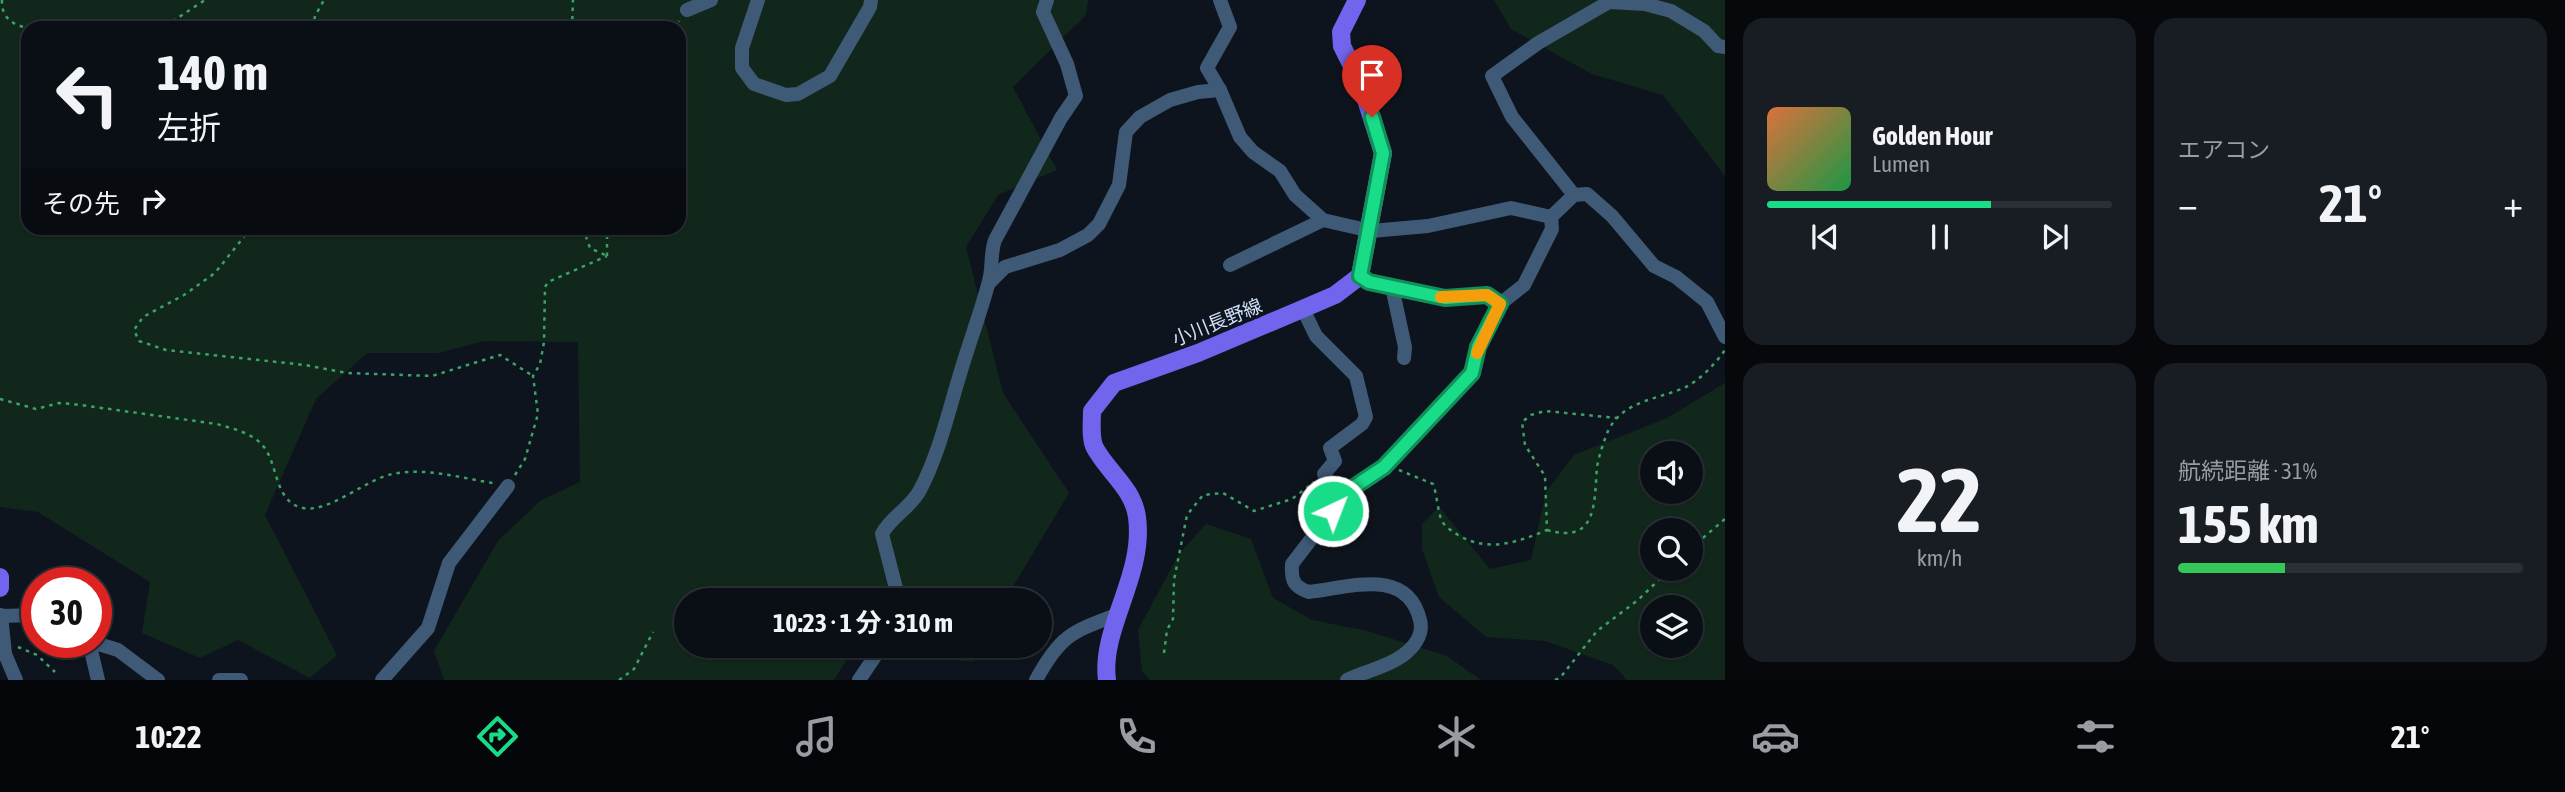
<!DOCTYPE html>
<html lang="ja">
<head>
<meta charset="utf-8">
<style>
	:root { --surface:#0a0f16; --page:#181d23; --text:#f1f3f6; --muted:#999ca1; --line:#2a2f35; --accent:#19dc89 }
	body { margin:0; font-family:"Asap Condensed","Noto Sans JP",sans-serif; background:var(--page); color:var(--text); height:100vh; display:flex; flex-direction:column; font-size:26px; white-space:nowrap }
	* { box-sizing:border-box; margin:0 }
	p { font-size:23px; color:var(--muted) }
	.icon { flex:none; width:38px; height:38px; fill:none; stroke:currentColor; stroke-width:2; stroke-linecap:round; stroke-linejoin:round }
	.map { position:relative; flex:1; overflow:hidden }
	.sheet { display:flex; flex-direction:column; gap:18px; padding:18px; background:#06080c; width:840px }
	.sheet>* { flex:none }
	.top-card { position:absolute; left:21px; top:21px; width:665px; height:214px; border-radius:21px; box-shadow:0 2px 5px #0004,0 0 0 2px var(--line); background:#0a0f16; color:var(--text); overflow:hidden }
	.buttons { position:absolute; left:1640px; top:441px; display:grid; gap:14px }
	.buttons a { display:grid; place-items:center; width:63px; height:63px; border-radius:50%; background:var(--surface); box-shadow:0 2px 5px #0004,0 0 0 2px var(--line); font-size:35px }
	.speed { position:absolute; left:21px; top:567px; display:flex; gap:14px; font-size:35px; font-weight:700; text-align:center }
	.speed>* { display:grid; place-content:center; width:91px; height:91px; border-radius:50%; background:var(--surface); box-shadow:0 2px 5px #0004,0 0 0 2px var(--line); line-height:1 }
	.speed .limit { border:10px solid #d22; background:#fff; color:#111 }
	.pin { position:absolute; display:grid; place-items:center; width:60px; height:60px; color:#fff; margin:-72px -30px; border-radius:50% 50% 50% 0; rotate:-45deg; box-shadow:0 0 7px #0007 }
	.pin .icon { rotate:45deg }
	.me { position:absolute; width:77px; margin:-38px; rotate:43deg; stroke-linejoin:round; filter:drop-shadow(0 0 5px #0008) }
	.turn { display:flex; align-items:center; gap:24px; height:147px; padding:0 21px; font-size:32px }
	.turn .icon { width:91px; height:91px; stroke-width:2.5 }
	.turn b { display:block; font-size:49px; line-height:60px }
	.then { display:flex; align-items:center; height:66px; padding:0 21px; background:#0003; gap:14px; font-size:26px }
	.big { font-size:52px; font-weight:700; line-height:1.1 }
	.sheet .card { flex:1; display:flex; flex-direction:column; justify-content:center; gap:10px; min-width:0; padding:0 24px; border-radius:21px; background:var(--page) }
	.sheet .dial { align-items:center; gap:0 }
	.dial b { font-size:91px; line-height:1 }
	.song { display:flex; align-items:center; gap:21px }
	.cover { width:84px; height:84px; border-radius:10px; background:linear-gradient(135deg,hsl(20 70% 55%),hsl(140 70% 35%)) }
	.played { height:7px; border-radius:4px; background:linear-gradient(90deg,var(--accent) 65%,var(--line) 65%) }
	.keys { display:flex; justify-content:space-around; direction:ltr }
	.heat { display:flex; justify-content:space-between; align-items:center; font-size:38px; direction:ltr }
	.charge { height:10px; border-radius:5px; background:linear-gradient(90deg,#34c759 31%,var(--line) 0) }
	.sheet .tiles { flex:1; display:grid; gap:18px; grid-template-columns:repeat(2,1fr) }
	.trip { position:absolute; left:674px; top:588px; width:378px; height:70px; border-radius:35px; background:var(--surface); box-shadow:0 2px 5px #0004,0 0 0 2px var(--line); font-weight:700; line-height:70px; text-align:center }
	.menu { display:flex; height:112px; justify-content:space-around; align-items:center; background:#040609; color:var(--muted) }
	.menu .icon { width:49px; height:49px }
	.menu .active { color:var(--accent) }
	.menu b { font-size:32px; color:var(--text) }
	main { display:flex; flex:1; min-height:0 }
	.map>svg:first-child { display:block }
	.green { fill:#12271b; fill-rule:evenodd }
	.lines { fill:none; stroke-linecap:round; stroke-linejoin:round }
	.path { stroke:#3ba366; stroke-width:2.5; stroke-dasharray:3.5 5; stroke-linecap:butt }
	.minor { stroke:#3f5a77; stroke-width:14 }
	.major { stroke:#7164ed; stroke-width:18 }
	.route-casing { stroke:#108f59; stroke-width:18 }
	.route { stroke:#19dc89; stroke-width:12 }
	.slow { stroke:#f59e0b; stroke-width:12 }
	.labels { text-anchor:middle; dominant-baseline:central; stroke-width:7; stroke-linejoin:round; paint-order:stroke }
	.street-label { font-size:19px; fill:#d0e1fa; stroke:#0e141d }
</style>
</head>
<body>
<main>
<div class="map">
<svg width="1725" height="680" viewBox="0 0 1725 680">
	<rect width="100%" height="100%" fill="#0e141d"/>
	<!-- green -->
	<g class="green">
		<path d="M0 0H1088L1086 15 1013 87 1057 170 998 195 966 247 1003 393 1069 493 1005 600H686V646H1008L972 662 854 648 834 680H444L434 651 498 541 540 501 580 482 578 342 484 341 438 353H367L316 399 265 515 337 655 310 678 238 640 200 658 142 633 150 582 38 512 0 507ZM28 28H679V228H28Z"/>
		<path d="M1494 0H1725V176L1663 95 1592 74 1511 29Z"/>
		<path d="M1725 383V680H1627L1613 665 1545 641 1486 637 1439 597 1422 549V524L1439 507 1490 569 1531 560 1546 492 1574 455 1667 418ZM1652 453H1690V492H1652ZM1652 530H1690V569H1652ZM1652 607H1690V646H1652Z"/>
		<path d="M1206 524 1251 539 1273 598 1312 620 1367 631 1447 656 1481 680H1150L1142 671 1138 630 1179 554Z"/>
	</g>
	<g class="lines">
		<!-- path -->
		<g class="path">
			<path d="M2 0C1 17 12 25 28 28"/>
			<path d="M157 28 170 23 205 0"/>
			<path d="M313 28 315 16 324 0"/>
			<path d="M572 28 573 0"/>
			<path d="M673 28 679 21"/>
			<path d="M251 228 215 273 184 295 143 317 134 330 139 341 166 350 305 365 347 373 432 376 500 355 533 376"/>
			<path d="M583 228 590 248 607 256"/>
			<path d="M607 256V228"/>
			<path d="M0 399 36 409 59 403 73 404 217 424C234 429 253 433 264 447 278 465 275 503 303 508 329 513 365 480 392 474 426 467 460 478 493 483"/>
			<path d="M1399 470 1433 484C1437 494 1438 514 1442 521 1445 527 1452 531 1458 535 1488 553 1518 542 1547 530L1545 476 1525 445 1522 422 1531 415 1545 411 1617 418"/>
			<path d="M515 475 525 459 538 414 533 376 540 364 544 342 545 287 548 282 607 256"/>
			<path d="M1547 530C1598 545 1594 502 1597 467 1599 455 1604 441 1608 431 1623 400 1660 399 1686 387 1701 379 1715 364 1725 350"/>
			<path d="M1690 549 1725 519"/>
			<path d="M96 598 105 588"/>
			<path d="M18 647 37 655 55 672"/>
			<path d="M1164 653 1167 630 1173 619 1174 580 1187 515 1203 495 1223 493 1254 511 1292 499 1314 482"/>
			<path d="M619 680 634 669 653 632"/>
			<path d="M1555 680 1560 678 1597 631 1638 600 1670 569"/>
		</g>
		<!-- minor -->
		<g class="minor">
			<path d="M758 0 742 48V68L754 84 786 95 798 94 830 76 870 7 871 0"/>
			<path d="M1220 0 1230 27 1207 68 1220 90"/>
			<path d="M687 10 711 0"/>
			<path d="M1574 195 1512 117 1492 76 1538 43 1609 2 1645 4 1671 11 1704 31 1718 46 1725 47"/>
			<path d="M1230 265 1323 220"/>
			<path d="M1360 276 1369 282 1445 298 1487 295 1500 304"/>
			<path d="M989 283 1005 267 1060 250 1088 235 1099 224 1119 185 1126 132 1140 117 1170 100 1198 92 1220 90 1240 137 1253 152 1280 171 1295 195 1323 220 1371 231 1428 226 1511 208 1551 217 1574 195 1587 194 1612 216 1654 266 1676 277 1707 302 1725 337"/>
			<path d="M1392 287 1405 347 1404 358"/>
			<path d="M1303 309 1316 336 1356 376 1366 417 1362 424 1330 448 1335 461 1324 474"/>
			<path d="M899 600 882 534C891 516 910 509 920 490 939 454 948 413 960 374 969 343 981 312 989 281 993 267 990 254 995 240L1061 118 1076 96 1067 64 1043 12 1047 0"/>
			<path d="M1 615 5 654 16 680"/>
			<path d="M0 616 37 615"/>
			<path d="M89 642 98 680"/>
			<path d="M92 642 118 650 158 680"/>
			<path d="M219 680H241"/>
			<path d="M382 680 428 628 449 563 508 486"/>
			<path d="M859 680 882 646"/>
			<path d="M1036 680C1061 634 1072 632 1119 614"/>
			<path d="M1347 680C1365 671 1385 668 1402 656 1413 648 1424 635 1420 620 1407 566 1348 588 1309 592 1294 587 1291 581 1292 564L1348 491 1384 467 1472 373 1478 347 1500 304 1524 285 1552 229 1551 217"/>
		</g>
		<!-- major -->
		<g class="major">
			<path d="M0 577V588"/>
			<path d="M1107 680C1100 628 1145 576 1137 517 1133 488 1108 472 1095 448 1090 439 1092 421 1092 411L1114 383 1198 353 1300 310 1335 295 1360 276 1383 153 1361 84 1342 46 1341 32 1357 0"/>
		</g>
	</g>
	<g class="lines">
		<defs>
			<path id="route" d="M1333 511 1348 491 1384 467 1472 373 1478 347 1500 304 1487 295 1445 298 1369 282 1360 276 1383 153 1372 117"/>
		</defs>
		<!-- route casing -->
		<use href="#route" class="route-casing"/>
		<!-- route -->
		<use href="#route" class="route"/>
		<!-- slow -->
		<path class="slow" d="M1441 297 1487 295 1500 304 1477 353"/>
	</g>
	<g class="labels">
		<!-- street labels -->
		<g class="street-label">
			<text transform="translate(1217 322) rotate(-22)">小川長野線</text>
		</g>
	</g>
</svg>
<div class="buttons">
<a><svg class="icon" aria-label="sound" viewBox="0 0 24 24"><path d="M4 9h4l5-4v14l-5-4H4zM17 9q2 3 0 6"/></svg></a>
<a><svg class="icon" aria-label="search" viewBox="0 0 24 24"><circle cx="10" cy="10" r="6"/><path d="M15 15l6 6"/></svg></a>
<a><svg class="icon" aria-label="layers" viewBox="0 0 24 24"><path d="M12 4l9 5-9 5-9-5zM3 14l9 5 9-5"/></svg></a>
</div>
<div class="speed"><div class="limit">30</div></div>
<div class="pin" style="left:1372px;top:117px;background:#d93025"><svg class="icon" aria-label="arrive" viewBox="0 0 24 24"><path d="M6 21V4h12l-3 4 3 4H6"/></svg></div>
<svg class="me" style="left:1333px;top:511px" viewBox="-20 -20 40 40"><circle r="17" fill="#19dc89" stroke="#fff" stroke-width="3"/><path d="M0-11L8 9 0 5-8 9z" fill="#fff"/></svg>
<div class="trip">10:23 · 1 分 · 310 m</div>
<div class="top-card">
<div class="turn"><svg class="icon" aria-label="left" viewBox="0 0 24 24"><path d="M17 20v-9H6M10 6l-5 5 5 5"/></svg><div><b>140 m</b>左折</div></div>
<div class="then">その先<svg class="icon" aria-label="right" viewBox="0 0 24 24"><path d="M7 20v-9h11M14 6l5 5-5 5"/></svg></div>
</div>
</div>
<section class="sheet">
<div class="tiles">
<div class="card">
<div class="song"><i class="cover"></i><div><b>Golden Hour</b><p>Lumen</p></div></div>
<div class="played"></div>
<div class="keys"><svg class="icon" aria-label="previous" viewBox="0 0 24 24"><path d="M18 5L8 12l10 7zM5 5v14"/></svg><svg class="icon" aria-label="pause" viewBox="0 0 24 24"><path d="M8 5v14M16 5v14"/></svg><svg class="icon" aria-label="next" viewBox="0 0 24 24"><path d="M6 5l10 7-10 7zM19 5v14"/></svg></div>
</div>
<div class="card"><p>エアコン</p>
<div class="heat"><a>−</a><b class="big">21°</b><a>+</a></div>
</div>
<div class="card dial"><b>22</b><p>km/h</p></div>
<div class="card"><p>航続距離 · 31%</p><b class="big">155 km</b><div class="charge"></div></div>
</div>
</section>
</main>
<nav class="menu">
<b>10:22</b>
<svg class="icon active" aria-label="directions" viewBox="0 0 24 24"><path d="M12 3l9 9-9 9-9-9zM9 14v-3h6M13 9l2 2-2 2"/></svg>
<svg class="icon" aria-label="music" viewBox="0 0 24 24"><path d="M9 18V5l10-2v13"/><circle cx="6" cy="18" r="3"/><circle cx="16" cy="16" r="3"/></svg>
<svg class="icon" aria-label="phone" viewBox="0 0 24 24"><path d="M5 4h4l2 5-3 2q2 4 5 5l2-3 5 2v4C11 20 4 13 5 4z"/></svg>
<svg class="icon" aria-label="climate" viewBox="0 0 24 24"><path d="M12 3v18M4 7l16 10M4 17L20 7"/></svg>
<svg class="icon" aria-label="car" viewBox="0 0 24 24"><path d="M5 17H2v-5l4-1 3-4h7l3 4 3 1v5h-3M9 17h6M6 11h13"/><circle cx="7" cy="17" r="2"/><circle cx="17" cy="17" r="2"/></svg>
<svg class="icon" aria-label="filters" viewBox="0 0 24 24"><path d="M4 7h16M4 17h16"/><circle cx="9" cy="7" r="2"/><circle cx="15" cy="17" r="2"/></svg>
<b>21°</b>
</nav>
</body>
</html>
